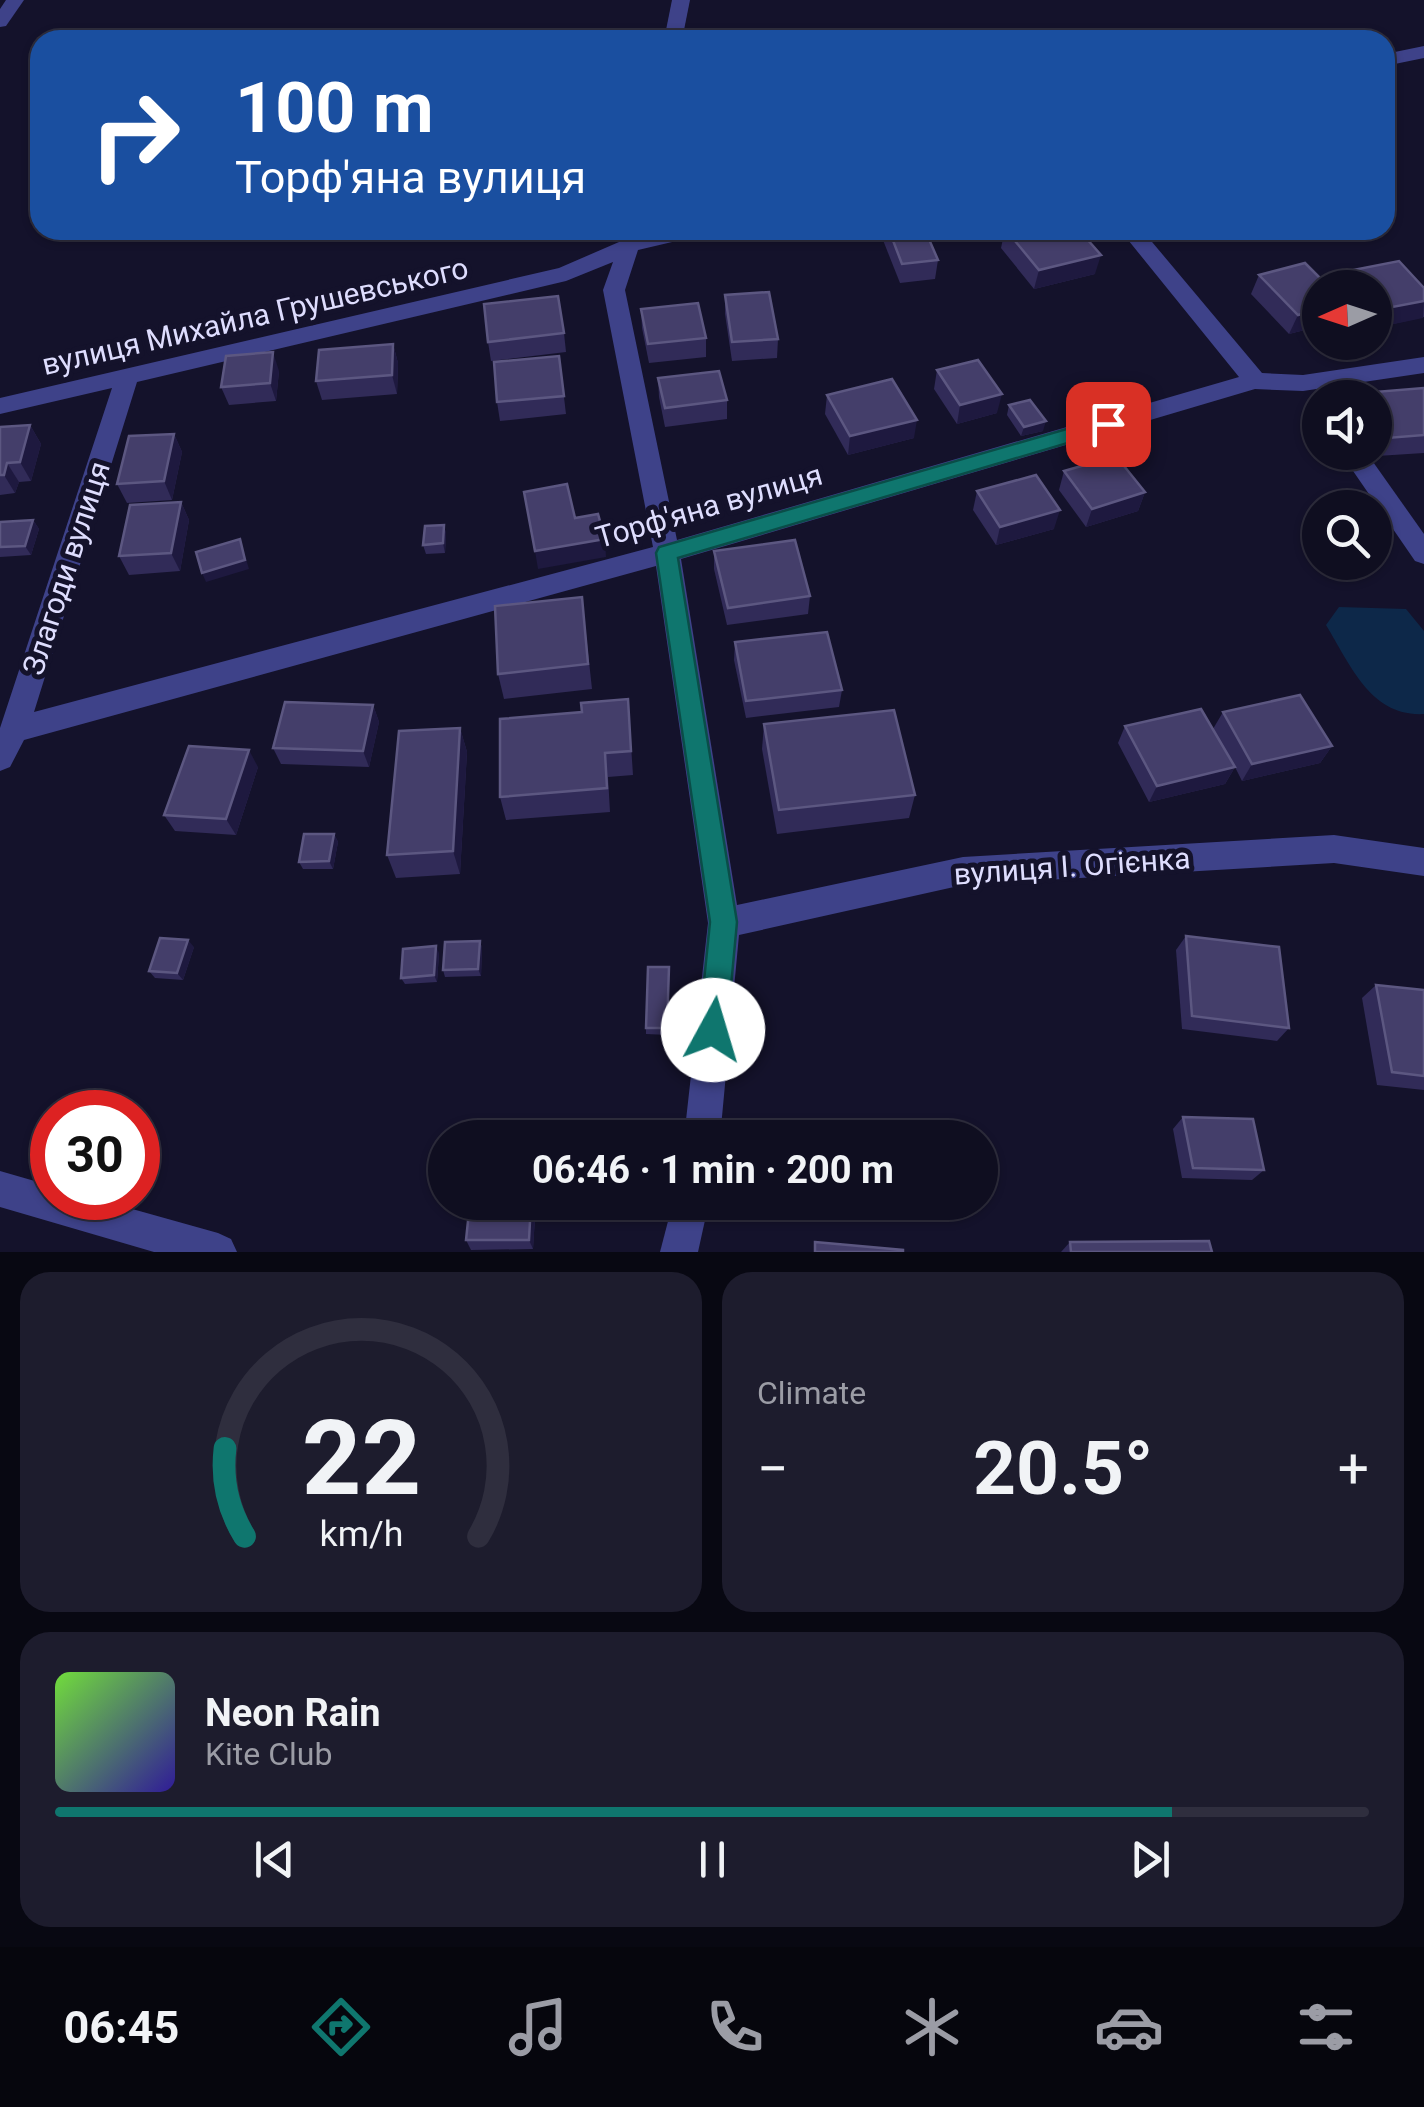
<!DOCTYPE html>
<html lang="en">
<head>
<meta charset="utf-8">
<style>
	:root { --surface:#0f0e20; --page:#1d1c2d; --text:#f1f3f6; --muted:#9b9ca5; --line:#2f2e3e; --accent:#0f766e }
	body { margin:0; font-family:Roboto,sans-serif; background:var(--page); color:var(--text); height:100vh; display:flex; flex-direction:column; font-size:38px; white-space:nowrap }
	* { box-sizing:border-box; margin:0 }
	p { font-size:32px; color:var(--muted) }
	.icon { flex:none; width:55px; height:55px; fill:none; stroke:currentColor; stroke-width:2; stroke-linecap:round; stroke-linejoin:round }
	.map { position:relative; height:1252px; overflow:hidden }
	.side { display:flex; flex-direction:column; gap:20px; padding:20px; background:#080812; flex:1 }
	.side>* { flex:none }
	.banner { position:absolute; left:30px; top:30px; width:1365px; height:210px; border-radius:30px; box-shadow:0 2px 8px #0004,0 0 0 2px var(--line); background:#1a4fa0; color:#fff; overflow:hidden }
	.needle { width:65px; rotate:267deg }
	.buttons { position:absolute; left:1302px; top:270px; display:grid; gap:20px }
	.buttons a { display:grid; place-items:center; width:90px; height:90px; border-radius:50%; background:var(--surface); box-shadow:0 2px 8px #0004,0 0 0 2px var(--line); font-size:50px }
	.speed { position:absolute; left:30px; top:1090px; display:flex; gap:20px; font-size:50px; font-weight:700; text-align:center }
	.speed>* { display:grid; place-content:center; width:130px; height:130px; border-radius:50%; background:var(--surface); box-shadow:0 2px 8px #0004,0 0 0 2px var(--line); line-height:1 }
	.speed .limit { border:15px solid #d22; background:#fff; color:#111 }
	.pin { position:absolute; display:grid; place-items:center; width:85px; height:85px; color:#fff; margin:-42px; border-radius:20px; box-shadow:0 5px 15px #0006 }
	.me { position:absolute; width:110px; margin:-55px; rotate:6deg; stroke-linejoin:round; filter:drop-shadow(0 0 8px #0008) }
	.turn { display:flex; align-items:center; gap:35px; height:210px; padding:0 40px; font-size:45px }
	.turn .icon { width:130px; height:130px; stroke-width:2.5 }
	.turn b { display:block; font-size:70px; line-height:85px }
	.big { font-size:75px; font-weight:700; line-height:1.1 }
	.side .widget { flex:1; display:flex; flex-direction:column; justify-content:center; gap:15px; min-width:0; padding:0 35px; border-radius:30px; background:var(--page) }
	.side .dial { align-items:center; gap:0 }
	.dial svg { height:260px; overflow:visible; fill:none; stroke:var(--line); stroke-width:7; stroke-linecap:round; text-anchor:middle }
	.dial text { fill:var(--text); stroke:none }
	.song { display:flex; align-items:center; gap:30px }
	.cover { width:120px; height:120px; border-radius:15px; background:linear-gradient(135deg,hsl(100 70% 55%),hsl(250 70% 35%)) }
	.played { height:10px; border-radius:5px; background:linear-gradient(90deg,var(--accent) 85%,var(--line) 85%) }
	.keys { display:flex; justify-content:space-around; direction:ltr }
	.heat { display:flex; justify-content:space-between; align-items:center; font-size:55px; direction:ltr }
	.side .tiles { flex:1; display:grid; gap:20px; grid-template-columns:1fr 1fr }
	.widget:last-child { grid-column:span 2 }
	.trip { position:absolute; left:428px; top:1120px; width:570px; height:100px; border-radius:50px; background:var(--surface); box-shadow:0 2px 8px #0004,0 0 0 2px var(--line); font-weight:700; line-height:100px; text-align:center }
	.menu { display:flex; height:160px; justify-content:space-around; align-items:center; background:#06060d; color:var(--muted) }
	.menu .icon { width:70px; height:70px }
	.menu .selected { color:var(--accent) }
	.menu b { font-size:45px; color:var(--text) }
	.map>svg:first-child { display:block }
	.water { fill:#0d2849 }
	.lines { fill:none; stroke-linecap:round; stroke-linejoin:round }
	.minor { fill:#3e4289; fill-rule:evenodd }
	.wall { fill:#312b58 }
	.shaded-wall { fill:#1e193f }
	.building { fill:#443e6a; stroke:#5c5781; stroke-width:2.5 }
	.route { fill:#0f766e; stroke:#0a4d48; stroke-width:2.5 }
	.labels { text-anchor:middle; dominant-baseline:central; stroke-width:10; stroke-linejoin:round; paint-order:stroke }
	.street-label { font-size:30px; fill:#deddfe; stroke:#14122b }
</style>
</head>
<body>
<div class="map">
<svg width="1424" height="1252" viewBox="0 0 1424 1252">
	<rect width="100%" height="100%" fill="#14122b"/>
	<!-- water -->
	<path class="water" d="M1339 607 1406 609 1424 631V714C1371 717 1351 666 1326 625Z"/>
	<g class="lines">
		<!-- minor -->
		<g class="minor">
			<path d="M6 0H24L6 26 0 27V9Z"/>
			<path d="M672 0H690L682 40H664Z"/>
			<path d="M1424 46V58L1385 66V54Z"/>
			<path d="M623 230H645L643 235 666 230H705L702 235 638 250 625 290 677 540 1239 377 1120 230H1142L1262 373 1303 375 1424 357V373L1303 391 1255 389 681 559 737 905 963 857 1334 835 1424 848V876L1334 863 963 885 739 935 720 1138H684L708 923 656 566 24 740 10 767 0 771V728L112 388 0 414V398L559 268 619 242ZM613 262 603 290 653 547 34 712 137 382 566 281Z"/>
			<path d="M1340 452H1366L1424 534V564L1415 561Z"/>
			<path d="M0 1171 52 1186V1198H93L218 1233 231 1239 237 1252H154L0 1207Z"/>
			<path d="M673 1202H709L698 1252H660Z"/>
		</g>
	</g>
	<!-- wall -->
	<g class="wall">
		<path d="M879 230H925L938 260 935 279 900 283Z"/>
		<path d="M960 230H1079L1095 274 1034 289 1001 248 1004 234 967 241Z"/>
		<path d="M1399 261 1424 288V317L1375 328V288H1340L1348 271Z"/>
		<path d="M1259 275 1320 288V326L1289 334 1251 294Z"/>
		<path d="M725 295 778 339 777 358 732 361 725 314Z"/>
		<path d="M641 309 706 338V357L649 363 642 328Z"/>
		<path d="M564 333 566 352 491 361 488 342Z"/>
		<path d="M393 344 398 363 397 394 322 400 316 381Z"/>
		<path d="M559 356 566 414 500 421 497 402Z"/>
		<path d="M937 370 997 413 957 424 934 389Z"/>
		<path d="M279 371 276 401 229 405 221 387Z"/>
		<path d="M658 378 727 400V419L665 427 659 397Z"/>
		<path d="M1424 388V453L1377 456 1375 452V398H1359L1362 393Z"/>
		<path d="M827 395 914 438 848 455 825 414Z"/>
		<path d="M1009 405 1043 431 1021 436 1007 415Z"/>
		<path d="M30 425 41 444 31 481 19 482 15 493 0 495V427Z"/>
		<path d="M174 434 182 452 172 500 127 503 117 484Z"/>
		<path d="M1064 471 1145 492 1138 511 1086 527 1059 490Z"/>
		<path d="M977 491 1054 529 996 545 973 510Z"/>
		<path d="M181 502 189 520 180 571 129 575 119 556Z"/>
		<path d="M33 520 39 529 31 555 0 557V522Z"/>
		<path d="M444 525 446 534 445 553 426 554 423 545Z"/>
		<path d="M714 551 810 596 808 614 727 625 714 569Z"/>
		<path d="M582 597 592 689 504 699 498 674Z"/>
		<path d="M735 642 842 690 839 707 746 718 734 660Z"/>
		<path d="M628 699 633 775 608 777 610 812 506 820 500 797 582 712Z"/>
		<path d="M373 705 379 722 369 767 281 764 273 748Z"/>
		<path d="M1223 712 1332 746 1320 763 1242 781 1235 767 1225 784 1149 802 1118 743 1125 726 1213 729Z"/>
		<path d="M764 724 915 795 909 818 777 834 762 749Z"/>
		<path d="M460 728 467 752 460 874 396 878 387 855Z"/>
		<path d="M258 767 236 835 175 831 164 815Z"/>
		<path d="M334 834 338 842 333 869H303L299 862Z"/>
		<path d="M1186 936 1289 1028 1277 1041 1182 1029 1176 950Z"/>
		<path d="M480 941 482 948 481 976 445 977 443 970Z"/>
		<path d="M194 947 183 980 155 978 149 971Z"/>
		<path d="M439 953 437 982 405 984 401 978Z"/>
		<path d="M669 974 668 1035 646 1034V1028Z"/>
		<path d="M1376 985 1424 990V1090L1377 1085 1362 998Z"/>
		<path d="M1183 1117 1264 1170 1252 1180 1182 1178 1173 1129Z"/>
		<path d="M470 1202H536L533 1249 471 1250 466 1240Z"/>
		<path d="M1070 1242 1212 1252H1061Z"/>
	</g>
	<!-- shaded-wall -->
	<g class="shaded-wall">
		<path d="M969 230H1005L1004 234 967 241Z"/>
		<path d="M1101 255 1095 274 1034 289 1039 270Z"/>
		<path d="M1424 301 1423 318 1375 328V323L1382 309Z"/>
		<path d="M1320 309V326L1289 334 1298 315Z"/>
		<path d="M393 344 398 363 397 394 392 375Z"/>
		<path d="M273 352 279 371 276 401 270 383Z"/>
		<path d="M1002 394 997 413 957 424 960 405Z"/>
		<path d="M917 420 914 438 848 455 850 436Z"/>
		<path d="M1046 421 1043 431 1021 436 1024 427Z"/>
		<path d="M30 425 41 444 31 481 20 462Z"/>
		<path d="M174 434 182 452 172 500 164 481Z"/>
		<path d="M7 463 19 482 15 493 4 475Z"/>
		<path d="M1145 492 1138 511 1086 527 1092 509Z"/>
		<path d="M181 502 189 520 180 571 171 553Z"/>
		<path d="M1060 510 1054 529 996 545 1000 527Z"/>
		<path d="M33 520 39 529 31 555 25 546Z"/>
		<path d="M444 525 446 534 445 553 443 543Z"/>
		<path d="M240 539 249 569 206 582 202 573Z"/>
		<path d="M605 539 606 557 538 569 535 551Z"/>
		<path d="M373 705 379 722 369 767 363 751Z"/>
		<path d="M460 728 467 752 460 874 453 851Z"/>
		<path d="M1332 746 1320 763 1242 781 1252 764Z"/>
		<path d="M249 750 258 767 236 835 226 819Z"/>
		<path d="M1235 767 1225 784 1149 802 1157 786Z"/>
		<path d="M334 834 338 842 333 869 329 861Z"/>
		<path d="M188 940 194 947 183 980 177 973Z"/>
		<path d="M480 941 482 948 481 976 478 969Z"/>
		<path d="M436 946 439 953 437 982 434 975Z"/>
		<path d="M531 1202H536L533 1249 529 1240Z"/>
	</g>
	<!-- building -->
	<g class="building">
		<path d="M889 230H925L938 260 902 264Z"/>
		<path d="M1006 230H1079L1101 255 1039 270Z"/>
		<path d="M1399 261 1424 288V301L1382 309 1375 301V288H1363L1348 271Z"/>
		<path d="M1305 263 1330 288H1320V309L1298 315 1259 275Z"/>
		<path d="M769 292 778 339 732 342 725 295Z"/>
		<path d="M558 296 564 333 488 342 484 304Z"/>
		<path d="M698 303 706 338 648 344 641 309Z"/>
		<path d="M393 344 392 375 316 381 319 350Z"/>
		<path d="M273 352 270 383 221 387 226 356Z"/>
		<path d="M559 356 564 396 497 402 494 362Z"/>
		<path d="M978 360 1002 394 960 405 937 370Z"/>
		<path d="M719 371 727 400 665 408 658 378Z"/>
		<path d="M892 379 917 420 850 436 827 395Z"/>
		<path d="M1424 388V435L1387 438 1375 416V398H1364L1362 393Z"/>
		<path d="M1030 400 1046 421 1024 427 1009 405Z"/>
		<path d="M30 425 20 462 7 463 4 475H0V427Z"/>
		<path d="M174 434 164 481 117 484 129 436Z"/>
		<path d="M1116 456 1145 492 1092 509 1064 471Z"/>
		<path d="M1036 475 1060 510 1000 527 977 491Z"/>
		<path d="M567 484 575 518 598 514 605 539 535 551 524 492Z"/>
		<path d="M181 502 171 553 119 556 130 505Z"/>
		<path d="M33 520 25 546 0 547V522Z"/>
		<path d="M444 525 443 543 423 545 425 526Z"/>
		<path d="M240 539 245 560 202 573 196 552Z"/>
		<path d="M795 540 810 596 728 608 714 551Z"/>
		<path d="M582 597 588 664 498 674 495 606Z"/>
		<path d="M827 632 842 690 746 701 735 642Z"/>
		<path d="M1300 695 1332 746 1252 764 1223 712Z"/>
		<path d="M628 699 631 751 605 753 607 788 500 797V719L582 712 581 703Z"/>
		<path d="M285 702 373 705 363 751 273 748Z"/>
		<path d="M1201 709 1235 767 1157 786 1125 726Z"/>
		<path d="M894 710 915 795 779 810 764 724Z"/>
		<path d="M460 728 453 851 387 855 399 731Z"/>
		<path d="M189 746 249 750 226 819 164 815Z"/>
		<path d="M304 834H334L329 861 299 862Z"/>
		<path d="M1186 936 1279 947 1289 1028 1192 1016Z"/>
		<path d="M160 938 188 940 177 973 149 971Z"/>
		<path d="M480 941 478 969 443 970 445 942Z"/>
		<path d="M436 946 434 975 401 978 403 949Z"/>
		<path d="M648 967H669L667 1028H646Z"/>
		<path d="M1376 985 1424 990V1076L1392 1072Z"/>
		<path d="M1183 1117 1253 1119 1264 1170 1193 1168Z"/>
		<path d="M470 1202H531L529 1240H466Z"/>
		<path d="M1209 1241 1212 1252H1071L1070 1242Z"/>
		<path d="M815 1242 903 1250V1252H815Z"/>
	</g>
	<!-- route -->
	<path class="route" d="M1108 417 1115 419V429L678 558 737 922 727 1030 723 1040 713 1044 703 1040 699 1030 710 922 656 553 659 547Z"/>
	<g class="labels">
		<!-- street labels -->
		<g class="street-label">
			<text transform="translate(255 316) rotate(-13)">вулиця Михайла Грушевського</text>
			<text transform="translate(709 506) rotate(-16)">Торф'яна вулиця</text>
			<text transform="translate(66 568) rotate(-72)">Злагоди вулиця</text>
			<text transform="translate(1072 866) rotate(-4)">вулиця І. Огієнка</text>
		</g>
	</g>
</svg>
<div class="buttons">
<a><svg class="needle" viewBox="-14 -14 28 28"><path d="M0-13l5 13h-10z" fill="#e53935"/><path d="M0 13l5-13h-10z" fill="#9b9ca5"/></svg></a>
<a><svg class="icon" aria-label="sound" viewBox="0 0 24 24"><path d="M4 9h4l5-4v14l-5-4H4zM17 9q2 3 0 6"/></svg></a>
<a><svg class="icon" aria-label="search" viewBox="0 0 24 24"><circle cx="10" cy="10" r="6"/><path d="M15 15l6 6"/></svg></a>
</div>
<div class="speed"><div class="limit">30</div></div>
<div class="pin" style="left:1108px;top:424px;background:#d93025"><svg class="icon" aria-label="arrive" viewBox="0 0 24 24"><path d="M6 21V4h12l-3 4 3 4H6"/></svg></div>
<svg class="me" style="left:713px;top:1030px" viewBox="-20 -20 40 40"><circle r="19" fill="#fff"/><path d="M0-13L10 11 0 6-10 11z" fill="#0f766e"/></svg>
<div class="trip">06:46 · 1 min · 200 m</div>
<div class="banner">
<div class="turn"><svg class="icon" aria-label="right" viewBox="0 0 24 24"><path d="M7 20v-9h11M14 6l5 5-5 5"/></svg><div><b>100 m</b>Торф'яна вулиця</div></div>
</div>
</div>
<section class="side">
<div class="tiles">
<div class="widget dial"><svg viewBox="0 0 100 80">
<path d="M14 69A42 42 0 1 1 86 69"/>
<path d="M14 69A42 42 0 0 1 8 42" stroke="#0f766e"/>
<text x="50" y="56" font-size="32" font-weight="700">22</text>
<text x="50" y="72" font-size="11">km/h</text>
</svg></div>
<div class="widget"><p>Climate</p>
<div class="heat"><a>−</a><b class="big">20.5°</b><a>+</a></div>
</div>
<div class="widget">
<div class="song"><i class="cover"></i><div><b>Neon Rain</b><p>Kite Club</p></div></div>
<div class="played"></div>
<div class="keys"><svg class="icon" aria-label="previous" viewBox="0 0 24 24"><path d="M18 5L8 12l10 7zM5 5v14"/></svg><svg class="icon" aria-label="pause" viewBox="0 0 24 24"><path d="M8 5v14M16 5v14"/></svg><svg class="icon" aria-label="next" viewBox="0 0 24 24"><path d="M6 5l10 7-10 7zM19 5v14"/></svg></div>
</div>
</div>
</section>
<nav class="menu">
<b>06:45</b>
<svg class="icon selected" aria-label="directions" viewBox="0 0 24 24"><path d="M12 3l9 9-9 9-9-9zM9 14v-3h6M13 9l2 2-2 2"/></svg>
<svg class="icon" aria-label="music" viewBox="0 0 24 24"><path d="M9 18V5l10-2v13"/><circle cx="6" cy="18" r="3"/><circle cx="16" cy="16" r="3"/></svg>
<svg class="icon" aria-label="phone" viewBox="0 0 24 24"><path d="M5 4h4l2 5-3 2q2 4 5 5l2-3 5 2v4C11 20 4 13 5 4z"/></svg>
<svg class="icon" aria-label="climate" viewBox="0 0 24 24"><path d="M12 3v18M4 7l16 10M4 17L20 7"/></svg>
<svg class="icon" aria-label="car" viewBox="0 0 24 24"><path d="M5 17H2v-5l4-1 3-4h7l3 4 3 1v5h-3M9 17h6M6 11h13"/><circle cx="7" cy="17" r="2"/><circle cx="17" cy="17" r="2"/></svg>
<svg class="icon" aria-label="filters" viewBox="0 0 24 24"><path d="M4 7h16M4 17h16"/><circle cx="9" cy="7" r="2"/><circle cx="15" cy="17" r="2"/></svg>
</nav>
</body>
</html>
